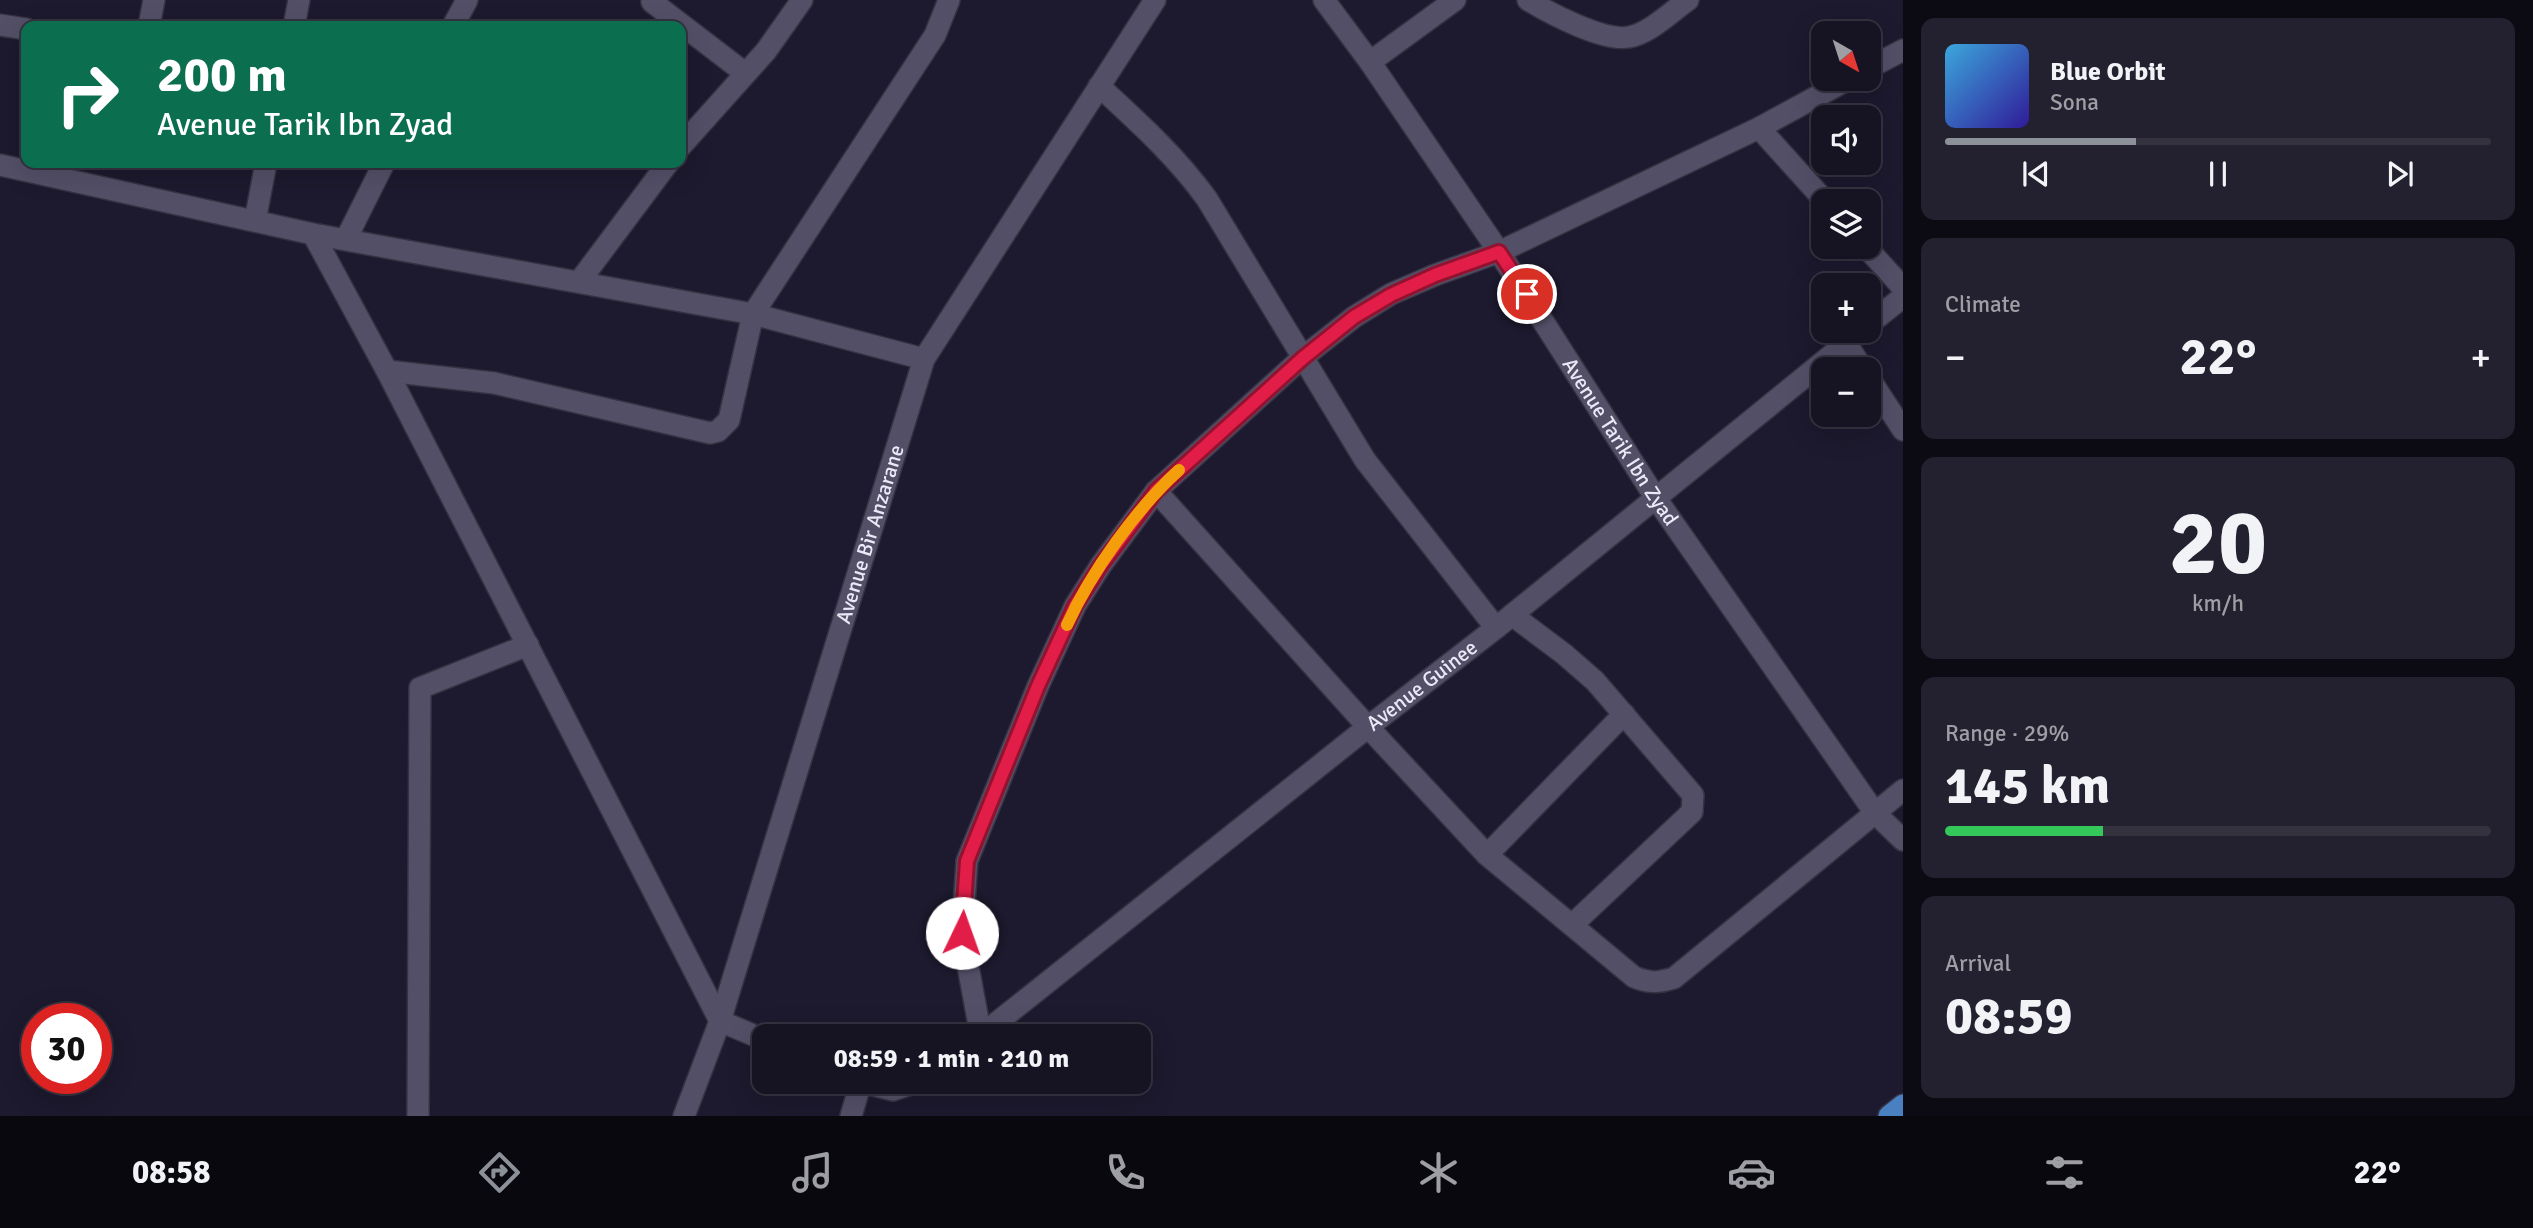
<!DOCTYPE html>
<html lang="en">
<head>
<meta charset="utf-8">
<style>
	:root { --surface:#161322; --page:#23202f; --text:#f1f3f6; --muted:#9e9ea5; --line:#353240; --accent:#8c9099 }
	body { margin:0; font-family:Signika,sans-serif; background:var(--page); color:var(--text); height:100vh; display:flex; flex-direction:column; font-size:26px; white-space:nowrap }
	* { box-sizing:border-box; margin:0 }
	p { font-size:23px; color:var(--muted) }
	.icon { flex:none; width:38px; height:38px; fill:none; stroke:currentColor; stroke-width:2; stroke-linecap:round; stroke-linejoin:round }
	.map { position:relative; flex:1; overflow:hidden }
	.sheet { display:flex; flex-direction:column; gap:18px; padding:18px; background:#0c0a13; width:630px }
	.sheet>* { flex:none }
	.hud { position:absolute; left:21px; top:21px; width:665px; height:147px; border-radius:14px; box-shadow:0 7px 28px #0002,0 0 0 2px var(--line); background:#0b6e4f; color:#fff; overflow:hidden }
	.needle { width:46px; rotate:141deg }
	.fabs { position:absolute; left:1811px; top:21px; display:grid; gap:14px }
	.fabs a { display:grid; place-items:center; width:70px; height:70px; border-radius:14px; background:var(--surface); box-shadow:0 7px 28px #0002,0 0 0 2px var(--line); font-size:35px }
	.speed { position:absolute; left:21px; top:1003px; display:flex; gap:14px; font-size:35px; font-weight:700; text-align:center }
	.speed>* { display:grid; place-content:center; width:91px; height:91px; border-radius:50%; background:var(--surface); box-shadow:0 7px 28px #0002,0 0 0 2px var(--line); line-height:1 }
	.speed .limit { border:10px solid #d22; background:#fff; color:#111 }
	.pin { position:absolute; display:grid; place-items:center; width:60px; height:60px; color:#fff; margin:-30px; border:4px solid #fff; border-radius:50%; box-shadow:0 2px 7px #0007 }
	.me { position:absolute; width:77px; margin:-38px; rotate:3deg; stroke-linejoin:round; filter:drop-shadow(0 0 5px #0008) }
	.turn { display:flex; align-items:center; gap:24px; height:147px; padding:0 21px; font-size:32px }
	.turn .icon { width:91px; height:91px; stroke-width:2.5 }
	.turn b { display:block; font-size:49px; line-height:60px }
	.big { font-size:52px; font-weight:700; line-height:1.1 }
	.sheet .widget { flex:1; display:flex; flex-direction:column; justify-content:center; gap:10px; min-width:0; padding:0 24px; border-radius:14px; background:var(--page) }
	.sheet .dial { align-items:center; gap:0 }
	.dial b { font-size:91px; line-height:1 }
	.song { display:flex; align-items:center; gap:21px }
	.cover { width:84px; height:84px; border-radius:10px; background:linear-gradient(135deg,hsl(200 70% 55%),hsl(250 70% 35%)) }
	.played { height:7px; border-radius:4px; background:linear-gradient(90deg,var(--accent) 35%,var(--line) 35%) }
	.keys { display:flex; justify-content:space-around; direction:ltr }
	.heat { display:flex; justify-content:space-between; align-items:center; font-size:38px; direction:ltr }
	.charge { height:10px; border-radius:5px; background:linear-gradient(90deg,#34c759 29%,var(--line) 0) }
	.trip { position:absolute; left:752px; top:1024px; width:399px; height:70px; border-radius:14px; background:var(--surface); box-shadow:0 7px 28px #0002,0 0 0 2px var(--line); font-weight:700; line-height:70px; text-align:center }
	.tabs { display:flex; height:112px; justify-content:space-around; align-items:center; background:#09080e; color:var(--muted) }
	.tabs .icon { width:49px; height:49px }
	.tabs .selected { color:var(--accent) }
	.tabs b { font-size:32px; color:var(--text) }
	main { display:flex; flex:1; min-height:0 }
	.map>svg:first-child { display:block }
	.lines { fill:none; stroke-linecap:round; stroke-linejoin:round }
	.street-casing { stroke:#353242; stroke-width:24 }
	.primary-casing { stroke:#353242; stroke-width:24 }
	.street { stroke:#534f67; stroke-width:21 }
	.primary { stroke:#4980c2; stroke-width:21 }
	.route-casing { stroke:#92132f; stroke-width:18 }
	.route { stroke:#e11d48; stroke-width:12 }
	.slow { stroke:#f59e0b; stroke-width:12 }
	.labels { text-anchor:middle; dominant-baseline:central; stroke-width:7; stroke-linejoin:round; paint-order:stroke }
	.street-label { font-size:21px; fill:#ebe9f7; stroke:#141024 }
</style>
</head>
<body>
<main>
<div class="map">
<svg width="1903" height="1116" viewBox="0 0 1903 1116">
	<rect width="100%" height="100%" fill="#1d192e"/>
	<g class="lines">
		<defs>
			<g id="street">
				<path id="s1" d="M1324 0 1370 62 1499 252 1655 497 1875 813 1903 840"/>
				<path d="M1528 0C1549 13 1604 42 1629 37 1650 33 1671 12 1688 0"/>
				<path d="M652 2 745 73"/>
				<path d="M0 25 26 29"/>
				<path d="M149 26 154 0"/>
				<path d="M294 26 299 0"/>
				<path d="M453 26 467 0"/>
				<path d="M1370 62 1455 0"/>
				<path d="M1869 68 1903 50"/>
				<path d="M1099 86C1138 122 1176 156 1207 199L1365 460 1496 628"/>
				<path d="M1759 128 1825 201"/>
				<path d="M681 146 766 51 802 0"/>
				<path d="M0 165 313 234 753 314 924 359"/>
				<path d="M255 221 266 163"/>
				<path d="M313 234 387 371 720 1021 765 1040"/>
				<path d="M346 239 384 163"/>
				<path d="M1866 247 1903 288"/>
				<path d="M579 282 668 163"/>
				<path d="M1869 324 1903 297"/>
				<path d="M1846 343 1863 369"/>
				<path d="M387 371 494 383 710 433 718 431 729 420 753 314 935 35 949 0"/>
				<path d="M1869 378 1903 430"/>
				<path d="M1156 491 1368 727 1487 855 1634 977C1649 983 1658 983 1674 978L1903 790"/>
				<path d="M1512 615 1564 654 1595 681 1693 795 1692 812 1572 925"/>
				<path d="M1487 855 1624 714"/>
				<path id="s2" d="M980 1036 1368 727 1496 628 1861 331"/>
				<path d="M981 1036 962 934 967 861 1038 686 1075 606 1101 565 1156 491 1302 358 1354 317 1391 294 1435 275 1499 252 1759 128 1849 79"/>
				<path d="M861 1082 893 1090 917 1082"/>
				<path d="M418 1116 420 688 528 645"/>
				<path id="s3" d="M684 1116 720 1021 924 359 1155 0"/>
				<path d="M851 1116 861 1082"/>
			</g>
			<path id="primary" d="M1889 1116 1903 1105"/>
		</defs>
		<!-- street casing -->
		<use href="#street" class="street-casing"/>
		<!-- primary casing -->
		<use href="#primary" class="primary-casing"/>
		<!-- street -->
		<use href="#street" class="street"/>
		<!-- primary -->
		<use href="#primary" class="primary"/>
	</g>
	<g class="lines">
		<defs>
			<path id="route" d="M962 933 967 861 1038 686 1075 606 1101 565 1156 491 1303 358 1354 317 1391 295 1435 275 1499 252 1527 294"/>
		</defs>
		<!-- route casing -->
		<use href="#route" class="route-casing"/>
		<!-- route -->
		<use href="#route" class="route"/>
		<!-- slow -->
		<path class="slow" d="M1067 625C1091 572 1137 508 1179 470"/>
	</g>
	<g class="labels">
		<!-- street labels -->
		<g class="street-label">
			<text stroke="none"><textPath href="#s1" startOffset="532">Avenue Tarik Ibn Zyad</textPath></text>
			<text stroke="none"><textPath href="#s3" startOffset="611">Avenue Bir Anzarane</textPath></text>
			<text stroke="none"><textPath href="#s2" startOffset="564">Avenue Guinee</textPath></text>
		</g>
	</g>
</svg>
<div class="fabs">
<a><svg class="needle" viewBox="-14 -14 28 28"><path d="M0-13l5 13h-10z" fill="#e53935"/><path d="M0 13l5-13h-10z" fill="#9e9ea5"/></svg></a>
<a><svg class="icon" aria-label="sound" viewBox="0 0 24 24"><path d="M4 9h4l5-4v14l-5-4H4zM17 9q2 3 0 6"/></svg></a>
<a><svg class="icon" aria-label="layers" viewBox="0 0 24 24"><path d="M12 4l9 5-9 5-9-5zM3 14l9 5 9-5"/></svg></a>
<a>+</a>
<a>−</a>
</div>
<div class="speed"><div class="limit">30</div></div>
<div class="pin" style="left:1527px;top:294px;background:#d93025"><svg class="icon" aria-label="arrive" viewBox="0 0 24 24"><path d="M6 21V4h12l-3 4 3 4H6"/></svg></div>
<svg class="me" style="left:962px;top:933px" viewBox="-20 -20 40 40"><circle r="19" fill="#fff"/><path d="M0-13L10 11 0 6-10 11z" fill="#e11d48"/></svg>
<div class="trip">08:59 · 1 min · 210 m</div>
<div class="hud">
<div class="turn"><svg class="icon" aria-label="right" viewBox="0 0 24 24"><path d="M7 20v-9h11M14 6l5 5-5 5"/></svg><div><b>200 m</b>Avenue Tarik Ibn Zyad</div></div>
</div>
</div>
<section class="sheet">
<div class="widget">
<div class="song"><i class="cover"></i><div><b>Blue Orbit</b><p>Sona</p></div></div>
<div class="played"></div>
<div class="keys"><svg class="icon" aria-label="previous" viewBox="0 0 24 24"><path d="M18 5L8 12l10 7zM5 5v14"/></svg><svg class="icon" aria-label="pause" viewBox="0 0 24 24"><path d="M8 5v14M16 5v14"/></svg><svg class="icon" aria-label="next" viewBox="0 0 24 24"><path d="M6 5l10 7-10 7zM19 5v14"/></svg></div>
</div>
<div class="widget"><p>Climate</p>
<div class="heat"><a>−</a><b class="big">22°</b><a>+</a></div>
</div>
<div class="widget dial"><b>20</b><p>km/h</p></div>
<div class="widget"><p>Range · 29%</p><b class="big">145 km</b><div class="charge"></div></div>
<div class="widget"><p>Arrival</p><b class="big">08:59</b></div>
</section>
</main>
<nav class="tabs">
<b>08:58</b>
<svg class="icon selected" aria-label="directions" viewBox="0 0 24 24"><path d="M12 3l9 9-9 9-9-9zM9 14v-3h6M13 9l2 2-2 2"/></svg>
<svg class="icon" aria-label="music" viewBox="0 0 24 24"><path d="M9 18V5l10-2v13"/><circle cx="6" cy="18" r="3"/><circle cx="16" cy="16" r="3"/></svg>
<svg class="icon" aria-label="phone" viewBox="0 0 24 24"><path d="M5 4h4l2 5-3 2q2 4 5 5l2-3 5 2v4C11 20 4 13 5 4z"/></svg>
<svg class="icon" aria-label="climate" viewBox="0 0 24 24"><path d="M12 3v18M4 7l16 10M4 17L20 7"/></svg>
<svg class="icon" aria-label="car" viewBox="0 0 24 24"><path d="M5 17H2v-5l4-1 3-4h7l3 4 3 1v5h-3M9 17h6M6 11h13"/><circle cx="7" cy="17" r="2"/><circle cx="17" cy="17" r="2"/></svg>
<svg class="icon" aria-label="filters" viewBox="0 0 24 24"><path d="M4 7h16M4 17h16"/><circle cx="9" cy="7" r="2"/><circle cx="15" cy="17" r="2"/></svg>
<b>22°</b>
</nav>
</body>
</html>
